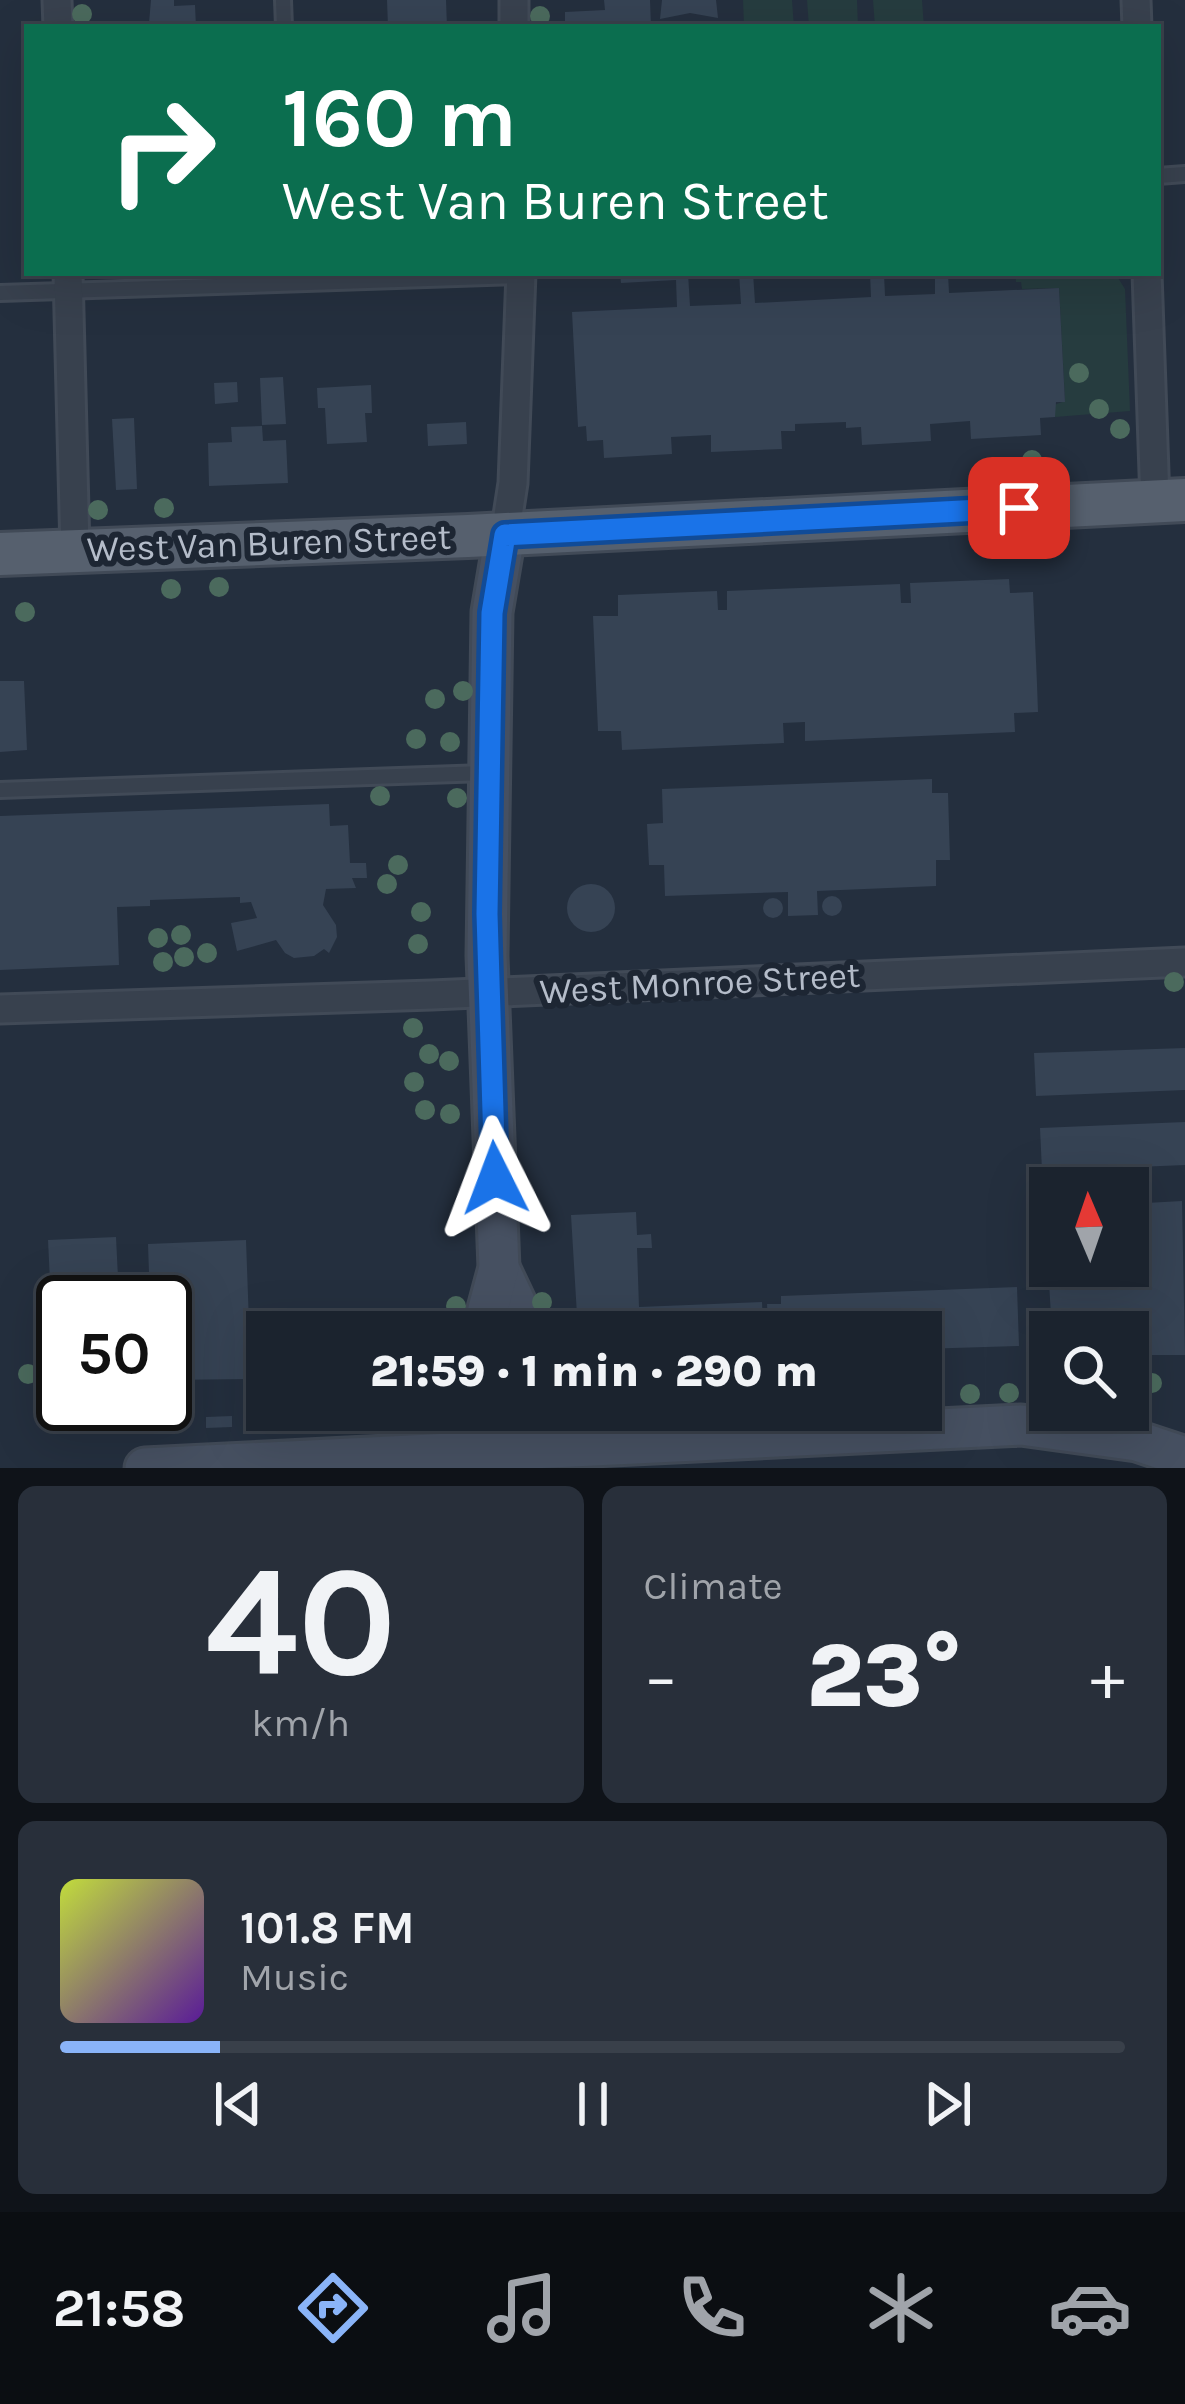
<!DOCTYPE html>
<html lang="en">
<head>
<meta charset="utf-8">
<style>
	:root { --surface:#1b232e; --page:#282f3a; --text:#f1f3f6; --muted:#a0a4aa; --line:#39404a; --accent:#8ab4f8 }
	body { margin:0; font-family:Karla,sans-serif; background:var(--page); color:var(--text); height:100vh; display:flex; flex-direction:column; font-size:45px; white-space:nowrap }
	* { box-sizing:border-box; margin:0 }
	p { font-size:39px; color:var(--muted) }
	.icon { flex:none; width:66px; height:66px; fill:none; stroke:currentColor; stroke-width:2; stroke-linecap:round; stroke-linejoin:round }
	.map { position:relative; height:1468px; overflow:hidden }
	.panel { display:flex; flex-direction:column; gap:18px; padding:18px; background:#0f1319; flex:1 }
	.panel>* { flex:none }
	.hud { position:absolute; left:24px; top:24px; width:1137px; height:252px; border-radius:0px; box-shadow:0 12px 48px #0002,0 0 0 3px var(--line); background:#0b6e4f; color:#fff; overflow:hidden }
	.needle { width:78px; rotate:358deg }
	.controls { position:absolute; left:1029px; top:1167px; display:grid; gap:24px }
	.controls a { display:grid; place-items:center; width:120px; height:120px; border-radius:0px; background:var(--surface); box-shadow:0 12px 48px #0002,0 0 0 3px var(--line); font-size:60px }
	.speed { position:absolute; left:36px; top:1275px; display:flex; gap:24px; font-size:60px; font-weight:700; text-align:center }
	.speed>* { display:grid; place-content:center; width:156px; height:156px; border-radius:50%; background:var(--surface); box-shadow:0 12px 48px #0002,0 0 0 3px var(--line); line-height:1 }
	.speed .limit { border:6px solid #111; border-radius:18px; background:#fff; color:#111 }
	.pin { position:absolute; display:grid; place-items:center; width:102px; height:102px; color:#fff; margin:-51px; border-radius:24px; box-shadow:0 6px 18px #0006 }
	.me { position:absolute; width:132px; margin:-66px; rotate:357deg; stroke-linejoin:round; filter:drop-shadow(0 0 9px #0008) }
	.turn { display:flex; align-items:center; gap:42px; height:252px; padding:0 60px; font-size:54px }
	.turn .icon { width:156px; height:156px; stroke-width:2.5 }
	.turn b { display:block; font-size:84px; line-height:102px }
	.big { font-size:90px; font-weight:800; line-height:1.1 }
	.panel .widget { flex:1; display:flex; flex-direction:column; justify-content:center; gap:18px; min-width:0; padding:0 42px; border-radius:18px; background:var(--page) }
	.panel .dial { align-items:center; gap:0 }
	.dial b { font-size:156px; line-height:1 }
	.song { display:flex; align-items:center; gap:36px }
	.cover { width:144px; height:144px; border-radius:18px; background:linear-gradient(135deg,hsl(70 70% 55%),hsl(270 70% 35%)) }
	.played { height:12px; border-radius:6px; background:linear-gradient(90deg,var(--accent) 15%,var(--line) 15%) }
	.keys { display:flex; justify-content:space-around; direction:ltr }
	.heat { display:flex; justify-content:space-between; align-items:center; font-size:66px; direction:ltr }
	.panel .tiles { flex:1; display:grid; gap:18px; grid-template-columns:1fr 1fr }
	.widget:last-child { grid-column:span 2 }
	.trip { position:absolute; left:246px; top:1311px; width:696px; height:120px; border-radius:0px; background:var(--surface); box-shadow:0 12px 48px #0002,0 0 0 3px var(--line); font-weight:800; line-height:120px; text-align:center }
	.menu { display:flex; height:192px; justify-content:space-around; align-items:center; background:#0b0e12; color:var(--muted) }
	.menu .icon { width:84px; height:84px }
	.menu .active { color:var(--accent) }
	.menu b { font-size:54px; color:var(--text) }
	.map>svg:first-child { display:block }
	.green { fill:#263c3f }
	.building { fill:#364354 }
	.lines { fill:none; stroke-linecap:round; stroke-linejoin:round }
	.service-casing { stroke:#414a57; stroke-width:20 }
	.minor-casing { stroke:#414a57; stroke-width:33 }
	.secondary-casing { stroke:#414a57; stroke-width:45 }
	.primary-casing { stroke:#414a57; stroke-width:48 }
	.path { stroke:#3f5557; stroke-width:4.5; stroke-dasharray:9 9; stroke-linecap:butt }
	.service { stroke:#38414e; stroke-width:14 }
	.minor { stroke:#38414e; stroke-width:27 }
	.secondary { stroke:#465061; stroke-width:39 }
	.primary { stroke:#56606e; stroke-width:42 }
	.tree { fill:#4b6a5d }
	.route-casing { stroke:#114b97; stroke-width:30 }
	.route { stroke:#1a73e8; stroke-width:21 }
	.labels { text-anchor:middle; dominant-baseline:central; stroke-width:12; stroke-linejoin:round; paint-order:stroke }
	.street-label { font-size:36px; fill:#b4bcc9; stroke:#1d2633 }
</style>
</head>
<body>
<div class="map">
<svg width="1185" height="1468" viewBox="0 0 1185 1468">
	<rect width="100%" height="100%" fill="#242f3e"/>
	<!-- green -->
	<g class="green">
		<path d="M743 0H792L794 27H744Z"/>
		<path d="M807 0H857L858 27H809Z"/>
		<path d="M873 0H922L924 27H875Z"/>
		<path d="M1015 273H1115L1125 289 1130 411 1055 417 1054 405 1065 401 1059 288 1022 289 1021 282H1016Z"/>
	</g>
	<!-- building -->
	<g class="building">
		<path d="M151 0H174V6L195 5 196 27H143V23H149Z"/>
		<path d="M387 0H446L447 27H388Z"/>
		<path d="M604 0H650L651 27H565V12L605 10Z"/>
		<path d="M662 0H716L718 18 690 13 660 19Z"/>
		<path d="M620 273H688L690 306 741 304 739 273H753L755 303 871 297 870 273H884L885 296 935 294V273H948L949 293 1059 288 1065 402H1056L1055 417 1040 418 1041 435 971 439 970 421 930 424 931 441 862 445 861 427 846 428V422L795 424V431H781L782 449 711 452V435L671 437 672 454 604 458 603 440 587 441 586 426 578 427 572 312 677 307 676 280 621 283Z"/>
		<path d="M283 377 286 424 262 425 260 378Z"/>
		<path d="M237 382 238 402 215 404 214 383Z"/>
		<path d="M371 385 372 413H365L367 442 327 444 325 408H318L317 388Z"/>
		<path d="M134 418 137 489 116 490 112 419Z"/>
		<path d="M466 422 467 444 428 446 427 424Z"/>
		<path d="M262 426 263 441 286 440 288 483 209 486 208 443 232 442 231 427Z"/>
		<path d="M1009 579 1010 593 1033 592 1037 684 1038 712 1014 713 1015 732 805 741V722L783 723 784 743 622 750 621 731H598L593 616H618V595L717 591 718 610H727V591L900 584 901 603H911L910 583Z"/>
		<path d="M0 681H24L27 750 0 752Z"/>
		<path d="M932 779V793H948L950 860H936V886L817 891 818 915 788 916V892L665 896 664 865H649L647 824 663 823 662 789Z"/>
		<path d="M329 804 330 826 348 825 350 863H366L367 878H352L356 888 326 889 323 905 336 925 337 937 329 953 324 949 314 956 294 958 285 953 276 940 237 951 231 923 257 918 251 902 240 903V897L150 900V906L117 907 119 965 0 970V816Z"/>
		<circle cx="591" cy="908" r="24"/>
		<circle cx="832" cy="906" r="10"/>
		<circle cx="773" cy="908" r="10"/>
		<path d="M1185 1048V1090L1036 1096 1034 1053Z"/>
		<path d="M1185 1122V1165L1042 1171 1040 1128Z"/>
		<path d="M1182 1201 1185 1355H1128V1332H1052L1048 1266H1128V1204Z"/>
		<path d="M636 1212 637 1235 651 1234 652 1248H637L639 1307 762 1302 763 1325 768 1323 767 1304H781V1296L1017 1287 1019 1346 921 1349V1332H578L571 1215Z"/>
		<path d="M116 1237 119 1298 51 1302 48 1240Z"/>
		<path d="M246 1240 251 1379 165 1380V1302H150L148 1244Z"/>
		<path d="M232 1416V1427L206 1428V1417Z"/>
	</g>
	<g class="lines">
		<defs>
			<g id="service">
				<path d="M283 0 284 27"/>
				<path d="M1158 176 1185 174"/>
				<path d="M0 293 521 276"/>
				<path d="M0 790 485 773"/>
			</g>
			<g id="minor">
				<path d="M57 0 58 27"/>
				<path d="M514 0V27"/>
				<path d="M1136 0 1137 27"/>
				<path d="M68 273 75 550"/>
				<path d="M1147 273 1155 501"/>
				<path d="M505 535 513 483 521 273"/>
				<path d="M0 1009 432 995 1185 962"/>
			</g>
			<g id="secondary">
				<path d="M499 1268 517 1306 518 1332"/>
				<path d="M489 1332 488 1309 499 1268 487 956 492 612 505 535"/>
				<path d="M495 1410 506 1450 507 1468"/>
				<path d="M145 1468 1021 1425 1137 1441 1185 1457"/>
			</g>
			<path id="primary" d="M0 554 468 536 1185 500"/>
		</defs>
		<!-- service casing -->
		<use href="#service" class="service-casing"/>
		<!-- minor casing -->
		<use href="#minor" class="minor-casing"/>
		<!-- secondary casing -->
		<use href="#secondary" class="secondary-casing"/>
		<!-- primary casing -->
		<use href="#primary" class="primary-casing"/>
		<!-- path -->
		<path class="path" d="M279 1410V1428"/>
		<!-- service -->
		<use href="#service" class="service"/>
		<!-- minor -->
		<use href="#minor" class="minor"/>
		<!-- secondary -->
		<use href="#secondary" class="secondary"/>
		<!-- primary -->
		<use href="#primary" class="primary"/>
	</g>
	<!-- trees -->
	<g class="tree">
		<circle cx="82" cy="14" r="10"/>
		<circle cx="540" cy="16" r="10"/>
		<circle cx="1079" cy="373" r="10"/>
		<circle cx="1099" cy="409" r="10"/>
		<circle cx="1120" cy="429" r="10"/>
		<circle cx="1032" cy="460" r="10"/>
		<circle cx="164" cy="508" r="10"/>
		<circle cx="98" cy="510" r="10"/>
		<circle cx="219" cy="587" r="10"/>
		<circle cx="171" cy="589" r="10"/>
		<circle cx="25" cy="612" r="10"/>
		<circle cx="463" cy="691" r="10"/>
		<circle cx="435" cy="699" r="10"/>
		<circle cx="416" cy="739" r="10"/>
		<circle cx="450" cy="742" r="10"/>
		<circle cx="380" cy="796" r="10"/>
		<circle cx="457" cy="798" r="10"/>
		<circle cx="398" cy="865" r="10"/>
		<circle cx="387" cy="884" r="10"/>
		<circle cx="421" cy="912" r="10"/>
		<circle cx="181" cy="935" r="10"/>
		<circle cx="158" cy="938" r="10"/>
		<circle cx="418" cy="944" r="10"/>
		<circle cx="207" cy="953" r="10"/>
		<circle cx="184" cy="957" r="10"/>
		<circle cx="163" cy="962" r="10"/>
		<circle cx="1174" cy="982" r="10"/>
		<circle cx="413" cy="1028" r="10"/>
		<circle cx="429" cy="1054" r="10"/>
		<circle cx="449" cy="1061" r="10"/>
		<circle cx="414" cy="1082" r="10"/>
		<circle cx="425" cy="1110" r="10"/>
		<circle cx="450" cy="1114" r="10"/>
		<circle cx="542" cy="1302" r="10"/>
		<circle cx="456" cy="1306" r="10"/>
		<circle cx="28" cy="1374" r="10"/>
		<circle cx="1152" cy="1383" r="10"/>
		<circle cx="1009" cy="1393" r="10"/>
		<circle cx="970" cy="1394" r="10"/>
	</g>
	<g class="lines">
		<defs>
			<path id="route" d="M495 1178 487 914 492 613 505 535 1019 508"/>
		</defs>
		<!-- route casing -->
		<use href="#route" class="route-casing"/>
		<!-- route -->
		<use href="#route" class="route"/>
	</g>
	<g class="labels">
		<!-- street labels -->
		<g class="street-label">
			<text transform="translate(269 543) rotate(-2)">West Van Buren Street</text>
			<text transform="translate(700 983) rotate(-3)">West Monroe Street</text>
		</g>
	</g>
</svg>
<div class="controls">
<a><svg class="needle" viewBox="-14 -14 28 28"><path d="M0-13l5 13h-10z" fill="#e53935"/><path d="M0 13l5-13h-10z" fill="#a0a4aa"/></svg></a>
<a><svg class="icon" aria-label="search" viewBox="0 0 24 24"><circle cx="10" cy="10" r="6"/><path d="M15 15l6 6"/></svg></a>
</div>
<div class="speed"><div class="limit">50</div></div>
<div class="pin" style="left:1019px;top:508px;background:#d93025"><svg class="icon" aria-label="arrive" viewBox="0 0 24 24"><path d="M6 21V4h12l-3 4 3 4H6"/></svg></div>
<svg class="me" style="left:495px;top:1178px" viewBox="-20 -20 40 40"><path d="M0-17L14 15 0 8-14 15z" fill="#1a73e8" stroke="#fff" stroke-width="4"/></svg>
<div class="trip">21:59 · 1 min · 290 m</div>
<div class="hud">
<div class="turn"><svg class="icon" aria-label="right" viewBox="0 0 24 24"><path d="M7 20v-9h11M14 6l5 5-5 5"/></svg><div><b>160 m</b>West Van Buren Street</div></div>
</div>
</div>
<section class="panel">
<div class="tiles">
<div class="widget dial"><b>40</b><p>km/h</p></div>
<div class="widget"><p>Climate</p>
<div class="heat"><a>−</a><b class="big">23°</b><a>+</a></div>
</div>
<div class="widget">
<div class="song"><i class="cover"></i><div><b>101.8 FM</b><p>Music</p></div></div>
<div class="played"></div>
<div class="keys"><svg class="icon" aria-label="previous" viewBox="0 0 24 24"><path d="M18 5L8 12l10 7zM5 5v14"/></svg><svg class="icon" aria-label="pause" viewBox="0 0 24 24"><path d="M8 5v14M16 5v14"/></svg><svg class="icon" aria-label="next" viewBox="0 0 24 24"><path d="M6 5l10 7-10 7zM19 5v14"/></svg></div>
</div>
</div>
</section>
<nav class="menu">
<b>21:58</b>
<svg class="icon active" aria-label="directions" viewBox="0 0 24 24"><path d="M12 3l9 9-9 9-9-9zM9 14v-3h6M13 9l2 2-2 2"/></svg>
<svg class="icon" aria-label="music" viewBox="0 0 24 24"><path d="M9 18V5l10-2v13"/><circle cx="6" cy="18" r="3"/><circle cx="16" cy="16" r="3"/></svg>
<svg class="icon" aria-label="phone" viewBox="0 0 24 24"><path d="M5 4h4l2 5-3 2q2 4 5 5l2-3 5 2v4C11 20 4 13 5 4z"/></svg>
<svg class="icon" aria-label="climate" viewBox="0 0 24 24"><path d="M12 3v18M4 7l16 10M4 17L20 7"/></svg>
<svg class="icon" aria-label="car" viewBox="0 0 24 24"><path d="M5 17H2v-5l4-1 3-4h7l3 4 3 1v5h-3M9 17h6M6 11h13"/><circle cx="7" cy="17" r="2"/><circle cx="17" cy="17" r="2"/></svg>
</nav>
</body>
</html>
